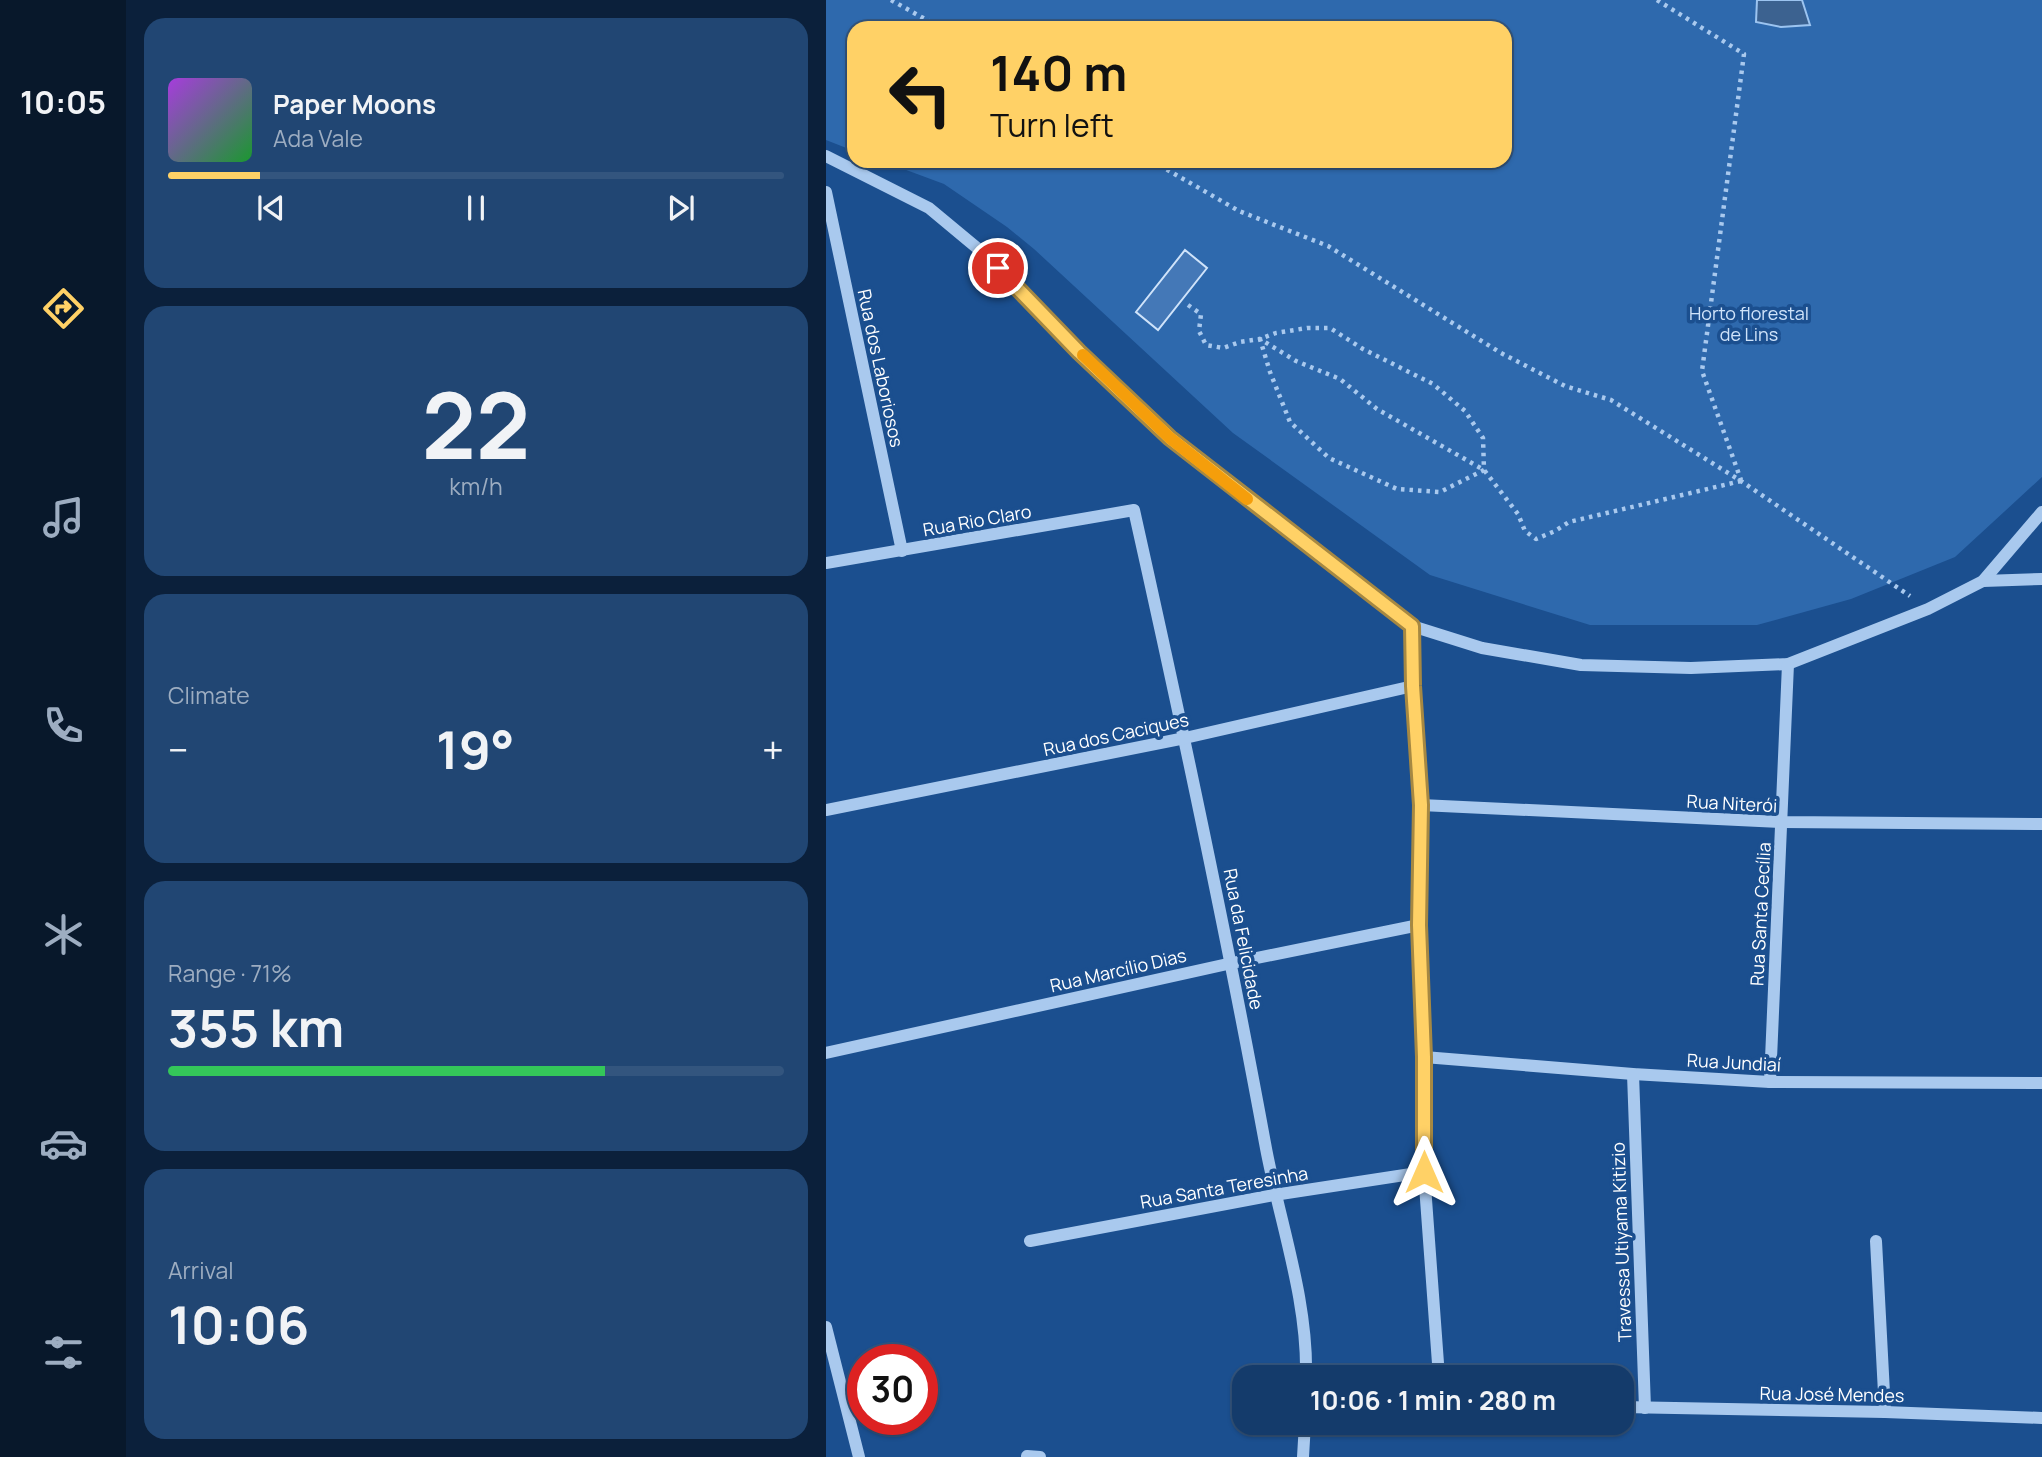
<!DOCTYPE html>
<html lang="en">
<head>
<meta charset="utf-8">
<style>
	:root { --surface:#143b6b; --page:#214673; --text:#f1f3f6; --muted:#9dadc1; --line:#33557e; --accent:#ffd166 }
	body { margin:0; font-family:Manrope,sans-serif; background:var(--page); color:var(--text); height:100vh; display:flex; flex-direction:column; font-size:26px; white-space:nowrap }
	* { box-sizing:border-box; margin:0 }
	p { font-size:23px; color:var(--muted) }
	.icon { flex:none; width:38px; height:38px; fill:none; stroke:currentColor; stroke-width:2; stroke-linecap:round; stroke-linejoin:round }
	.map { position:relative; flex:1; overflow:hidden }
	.drawer { display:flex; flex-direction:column; gap:18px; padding:18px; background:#0b203b; width:700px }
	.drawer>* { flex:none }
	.banner { position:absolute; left:21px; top:21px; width:665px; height:147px; border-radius:21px; box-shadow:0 2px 5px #0004,0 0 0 2px var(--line); background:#ffd166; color:#111; overflow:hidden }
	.speed { position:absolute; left:21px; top:1344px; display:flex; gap:14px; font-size:35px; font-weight:700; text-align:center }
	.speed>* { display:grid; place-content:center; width:91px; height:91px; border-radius:50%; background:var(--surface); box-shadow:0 2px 5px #0004,0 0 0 2px var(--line); line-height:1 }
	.speed .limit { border:10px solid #d22; background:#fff; color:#111 }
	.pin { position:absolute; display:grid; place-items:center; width:60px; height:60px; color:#fff; margin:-30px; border:4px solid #fff; border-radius:50%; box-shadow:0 2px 7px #0007 }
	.me { position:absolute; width:77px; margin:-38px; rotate:0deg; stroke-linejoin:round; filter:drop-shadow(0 0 5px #0008) }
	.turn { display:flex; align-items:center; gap:24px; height:147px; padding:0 28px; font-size:32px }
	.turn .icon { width:91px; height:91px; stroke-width:2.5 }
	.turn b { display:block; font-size:49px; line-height:60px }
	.big { font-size:52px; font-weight:700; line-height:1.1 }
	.drawer .widget { flex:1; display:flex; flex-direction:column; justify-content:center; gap:10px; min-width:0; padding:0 24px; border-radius:21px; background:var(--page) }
	.drawer .dial { align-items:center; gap:0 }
	.dial b { font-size:91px; line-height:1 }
	.song { display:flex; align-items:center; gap:21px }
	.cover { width:84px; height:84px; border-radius:10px; background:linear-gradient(135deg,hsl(280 70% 55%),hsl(130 70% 35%)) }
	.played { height:7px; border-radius:4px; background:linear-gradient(90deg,var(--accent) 15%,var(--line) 15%) }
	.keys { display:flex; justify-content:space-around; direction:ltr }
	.heat { display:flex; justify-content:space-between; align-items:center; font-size:38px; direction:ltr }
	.charge { height:10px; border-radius:5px; background:linear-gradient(90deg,#34c759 71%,var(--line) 0) }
	.trip { position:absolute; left:406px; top:1365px; width:402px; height:70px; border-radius:21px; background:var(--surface); box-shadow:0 2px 5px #0004,0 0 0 2px var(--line); font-weight:700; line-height:70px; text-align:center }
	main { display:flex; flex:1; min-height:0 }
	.tab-bar { display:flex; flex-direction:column; width:126px; justify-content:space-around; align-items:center; background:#08182b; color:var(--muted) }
	.tab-bar .icon { width:49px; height:49px }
	.tab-bar .current { color:var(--accent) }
	.tab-bar b { font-size:32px; color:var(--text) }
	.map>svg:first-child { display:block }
	.green { fill:#2e69ad }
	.water { fill:#3c6290; stroke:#9cc4f0; stroke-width:2 }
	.building { fill:#4478b7; stroke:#cfe3fa; stroke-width:2 }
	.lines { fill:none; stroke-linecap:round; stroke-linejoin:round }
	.path { stroke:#a9c9ee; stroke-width:4.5; stroke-dasharray:3.5 5; stroke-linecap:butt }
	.minor { stroke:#a9c9ee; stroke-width:12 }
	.route-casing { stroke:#a68842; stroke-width:18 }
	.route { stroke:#ffd166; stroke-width:12 }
	.slow { stroke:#f59e0b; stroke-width:12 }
	.labels { text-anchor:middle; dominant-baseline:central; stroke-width:7; stroke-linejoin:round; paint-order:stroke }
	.park-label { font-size:18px; fill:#cfe3fa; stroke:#1b4f8f }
	.street-label { font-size:18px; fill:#fff; stroke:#1b4f8f }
</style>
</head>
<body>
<main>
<nav class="tab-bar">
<b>10:05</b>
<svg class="icon current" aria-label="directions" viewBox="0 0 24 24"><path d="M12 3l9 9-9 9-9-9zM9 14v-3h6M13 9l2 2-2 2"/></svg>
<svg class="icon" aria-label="music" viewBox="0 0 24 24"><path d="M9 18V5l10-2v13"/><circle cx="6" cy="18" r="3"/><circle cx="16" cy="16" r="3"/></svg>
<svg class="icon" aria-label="phone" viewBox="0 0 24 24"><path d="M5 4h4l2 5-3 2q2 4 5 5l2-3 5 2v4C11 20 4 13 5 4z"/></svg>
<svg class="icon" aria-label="climate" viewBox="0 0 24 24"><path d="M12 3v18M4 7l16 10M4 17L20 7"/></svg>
<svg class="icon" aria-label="car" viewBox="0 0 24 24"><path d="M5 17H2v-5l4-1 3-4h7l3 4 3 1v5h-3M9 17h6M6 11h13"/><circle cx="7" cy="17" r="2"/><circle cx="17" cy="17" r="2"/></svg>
<svg class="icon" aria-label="filters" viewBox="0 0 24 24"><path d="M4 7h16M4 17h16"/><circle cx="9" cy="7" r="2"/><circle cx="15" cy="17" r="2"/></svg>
</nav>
<section class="drawer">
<div class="widget">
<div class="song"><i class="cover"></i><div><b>Paper Moons</b><p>Ada Vale</p></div></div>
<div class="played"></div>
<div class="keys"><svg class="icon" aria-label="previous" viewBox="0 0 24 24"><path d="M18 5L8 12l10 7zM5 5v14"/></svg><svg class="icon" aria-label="pause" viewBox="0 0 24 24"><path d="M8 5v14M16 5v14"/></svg><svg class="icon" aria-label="next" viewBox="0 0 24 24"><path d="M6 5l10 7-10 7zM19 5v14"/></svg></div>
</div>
<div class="widget dial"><b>22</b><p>km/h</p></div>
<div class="widget"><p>Climate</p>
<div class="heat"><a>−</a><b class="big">19°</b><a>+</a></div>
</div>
<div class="widget"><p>Range · 71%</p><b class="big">355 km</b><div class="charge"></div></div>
<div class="widget"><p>Arrival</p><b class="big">10:06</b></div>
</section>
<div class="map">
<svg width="1216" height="1457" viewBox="0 0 1216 1457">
	<rect width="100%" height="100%" fill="#1b4f8f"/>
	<!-- green -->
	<path class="green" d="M0 0H1216V477L1129 557 1025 599 931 625H764L604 575 407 433 208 249 181 227 118 184 56 161H679V28H28V151L0 140Z"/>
	<!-- water -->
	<path class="water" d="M931 0H976L984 25 955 27 930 22Z"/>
	<!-- building -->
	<path class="building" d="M359 250 381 268 332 330 310 312Z"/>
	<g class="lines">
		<!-- path -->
		<g class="path">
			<path d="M65 0 115 28"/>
			<path d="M831 0 918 54 876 371 915 480"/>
			<path d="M326 161 413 211 502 246 675 353 739 386 785 400 915 481 1084 596"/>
			<path d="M362 305 375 314 373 331 380 345 397 348 414 342 434 339 470 361 514 379 551 409 658 470 692 514 699 531 710 539 729 531 743 522 915 481"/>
			<path d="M481 328H504L537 349 607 384 639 411 657 438 658 470 614 492 571 489 503 458 464 422 444 372 434 339 450 333Z"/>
		</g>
		<!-- minor -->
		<g class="minor">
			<path d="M0 156 103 208 156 252 253 352 344 438 586 626 656 648 755 665 865 668 962 664 1102 609 1157 581 1216 512"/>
			<path d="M0 192 76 551"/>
			<path d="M0 563 308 510C355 720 400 931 439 1143 453 1221 482 1298 480 1377"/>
			<path d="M1157 581 1216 579"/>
			<path d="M586 626 587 686 595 805 593 925 598 1057V1172L613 1377"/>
			<path d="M595 805 956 822 1216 824"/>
			<path d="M0 810 359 738 587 686"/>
			<path d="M0 1053 406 963 593 925"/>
			<path d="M598 1057 807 1074 944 1082 1216 1083"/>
			<path d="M807 1074 819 1408"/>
			<path d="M944 1082 962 664"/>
			<path d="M204 1241 448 1195 598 1172"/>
			<path d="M1050 1241 1059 1412"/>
			<path d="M0 1327 33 1457"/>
			<path d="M796 1407 1059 1412 1216 1418"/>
			<path d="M201 1456 214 1457"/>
			<path d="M477 1457 479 1423"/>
		</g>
	</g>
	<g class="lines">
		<defs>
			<path id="route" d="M172 268 253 352 344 438 586 626 587 686 595 805 593 925 598 1057V1172"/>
		</defs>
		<!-- route casing -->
		<use href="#route" class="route-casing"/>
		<!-- route -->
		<use href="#route" class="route"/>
		<!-- slow -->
		<path class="slow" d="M257 355 344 438 421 499"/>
	</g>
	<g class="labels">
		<!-- park labels -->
		<g class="park-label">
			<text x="923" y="313">Horto florestal<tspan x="923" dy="21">de Lins</tspan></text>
		</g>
		<!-- street labels -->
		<g class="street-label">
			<text transform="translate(55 368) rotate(78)">Rua dos Laboriosos</text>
			<text transform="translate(151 520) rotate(-10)">Rua Rio Claro</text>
			<text transform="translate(290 734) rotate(-12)">Rua dos Caciques</text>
			<text transform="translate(906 803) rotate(3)">Rua Niterói</text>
			<text transform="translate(934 914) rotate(-87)">Rua Santa Cecília</text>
			<text transform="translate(418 939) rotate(79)">Rua da Felicidade</text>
			<text transform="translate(292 970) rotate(-13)">Rua Marcílio Dias</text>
			<text transform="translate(908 1062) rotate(3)">Rua Jundiaí</text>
			<text transform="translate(398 1187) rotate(-10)">Rua Santa Teresinha</text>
			<text transform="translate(795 1242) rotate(-92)">Travessa Utiyama Kitizio</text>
			<text transform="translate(1006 1394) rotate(1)">Rua José Mendes</text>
		</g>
	</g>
</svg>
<div class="speed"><div class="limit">30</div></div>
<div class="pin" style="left:172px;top:268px;background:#d93025"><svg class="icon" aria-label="arrive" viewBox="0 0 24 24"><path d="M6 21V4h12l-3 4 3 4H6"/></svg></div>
<svg class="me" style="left:598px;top:1172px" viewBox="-20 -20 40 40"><path d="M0-17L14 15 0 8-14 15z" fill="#ffd166" stroke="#fff" stroke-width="4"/></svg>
<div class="trip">10:06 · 1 min · 280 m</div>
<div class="banner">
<div class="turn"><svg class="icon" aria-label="left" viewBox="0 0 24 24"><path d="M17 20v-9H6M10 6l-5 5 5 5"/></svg><div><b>140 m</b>Turn left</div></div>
</div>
</div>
</main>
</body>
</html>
